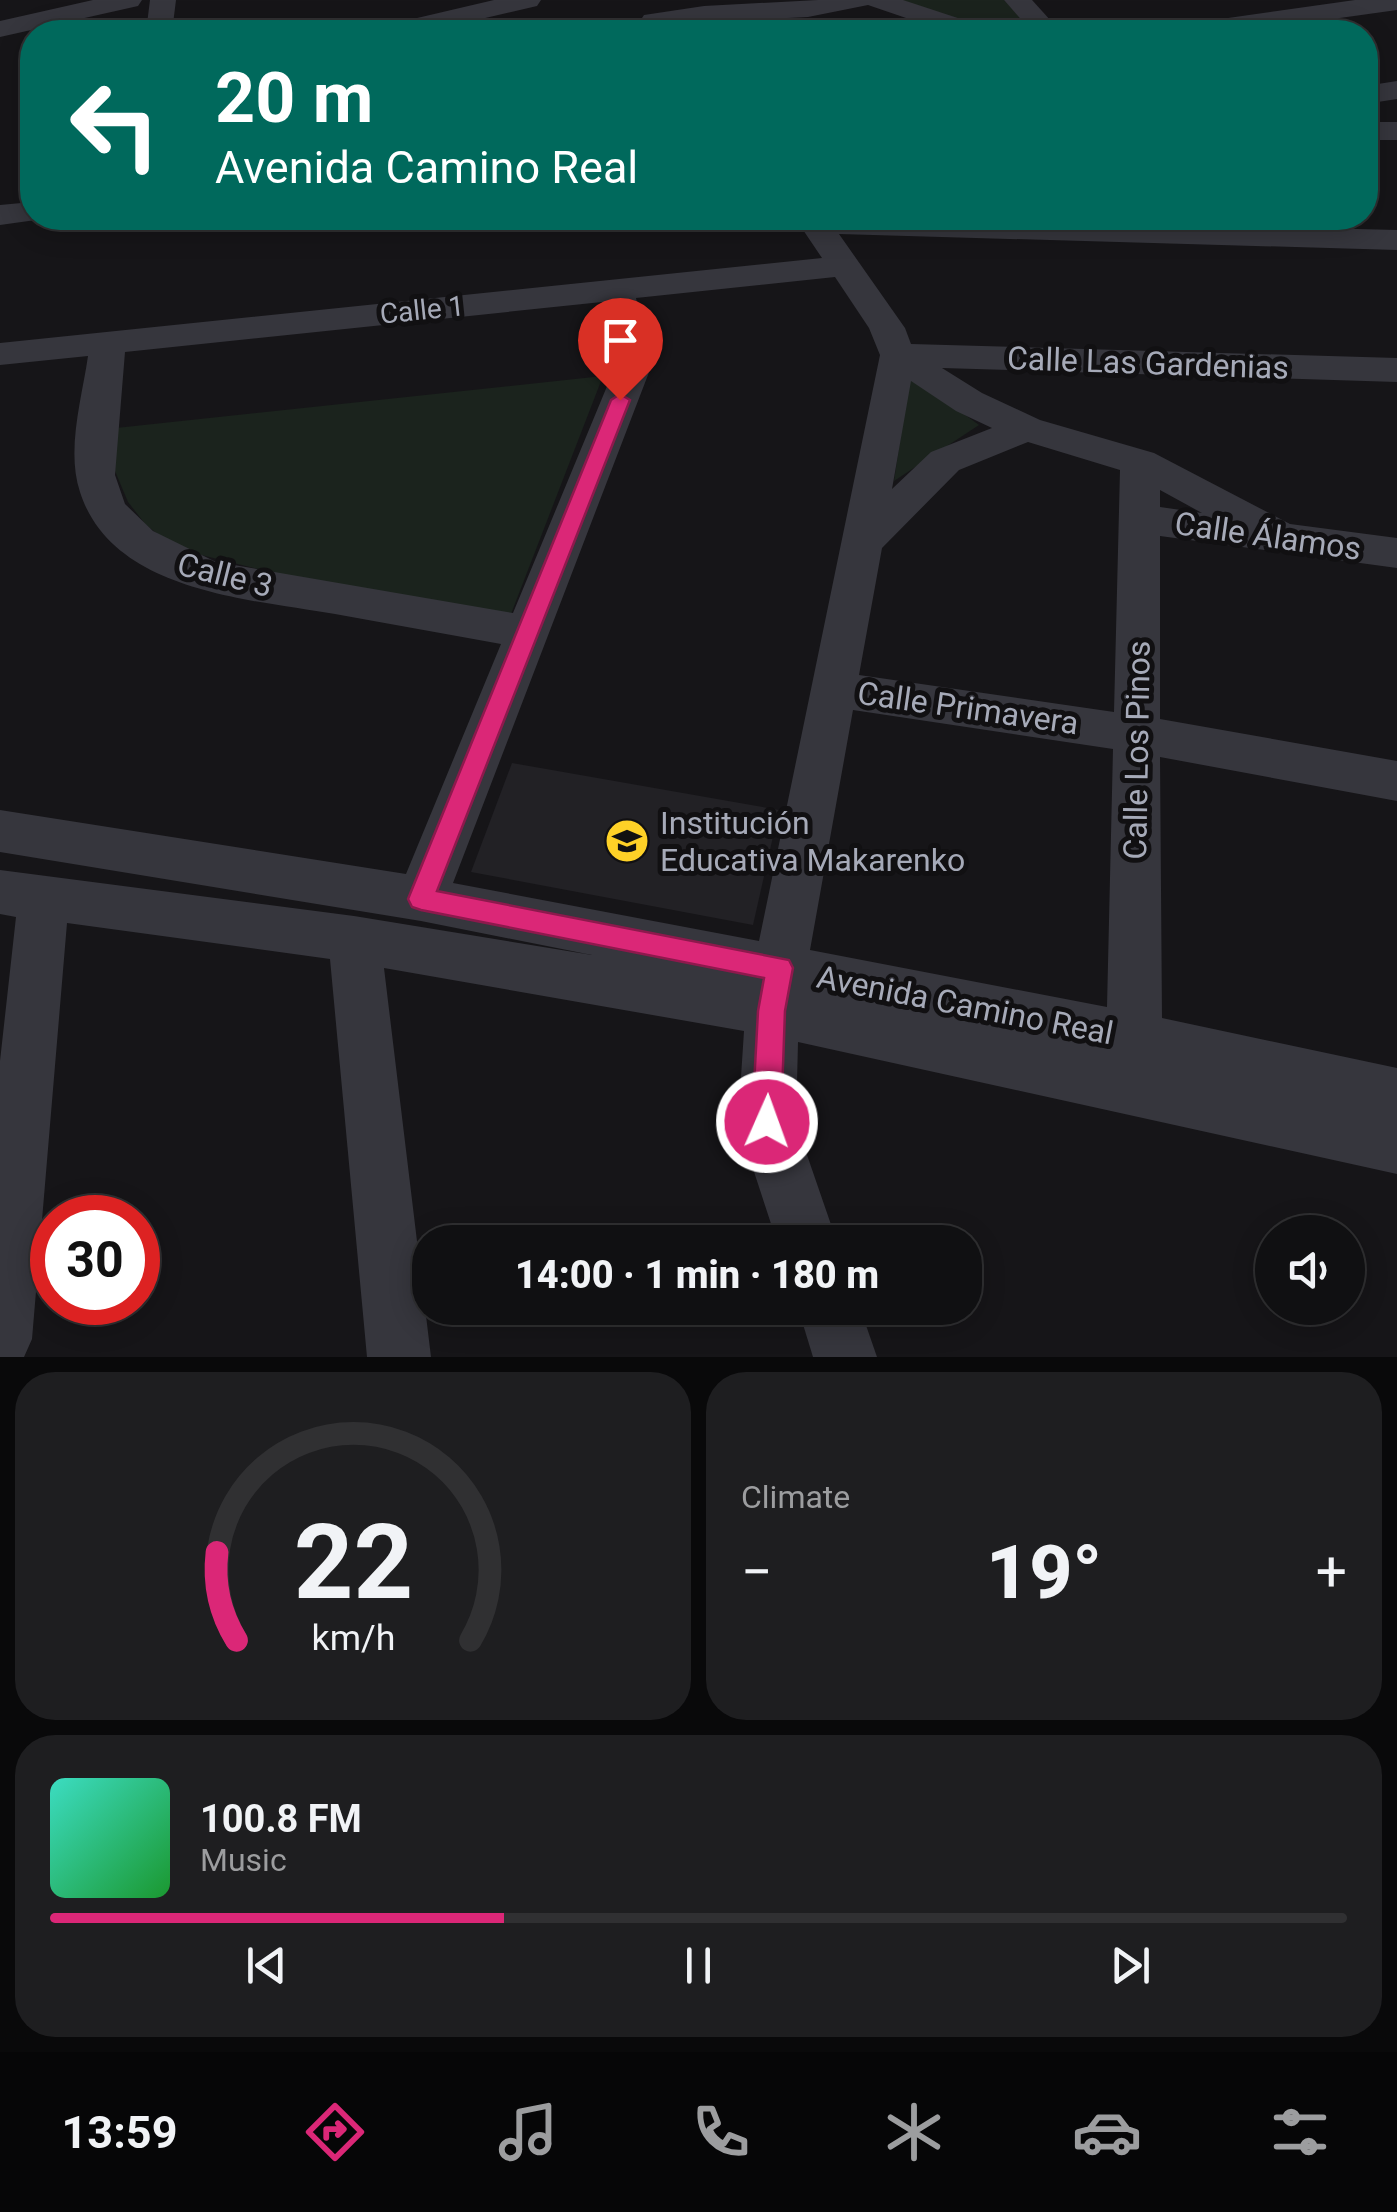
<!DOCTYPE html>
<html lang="en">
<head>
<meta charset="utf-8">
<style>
	:root { --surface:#101012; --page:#1e1e20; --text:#f1f3f6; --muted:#9c9d9f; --line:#303032; --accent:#db2777 }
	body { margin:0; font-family:Roboto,sans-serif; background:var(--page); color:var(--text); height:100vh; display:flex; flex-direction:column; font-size:38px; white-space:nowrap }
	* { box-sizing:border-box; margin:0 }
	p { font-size:32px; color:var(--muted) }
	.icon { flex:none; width:55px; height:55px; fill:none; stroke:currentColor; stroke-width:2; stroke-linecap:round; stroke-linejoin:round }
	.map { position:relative; height:1357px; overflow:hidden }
	.drawer { display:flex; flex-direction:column; gap:15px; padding:15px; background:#09090a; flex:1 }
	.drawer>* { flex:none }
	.banner { position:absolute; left:20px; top:20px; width:1358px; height:210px; border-radius:40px; box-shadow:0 5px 25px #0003,0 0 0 2px var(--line); background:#00695c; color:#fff; overflow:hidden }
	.fabs { position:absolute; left:1255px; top:1215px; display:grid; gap:20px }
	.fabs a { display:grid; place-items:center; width:110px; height:110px; border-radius:50%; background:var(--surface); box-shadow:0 5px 25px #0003,0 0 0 2px var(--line); font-size:50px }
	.speed { position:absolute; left:30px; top:1195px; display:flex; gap:20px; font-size:50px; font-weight:700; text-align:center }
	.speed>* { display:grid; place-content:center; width:130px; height:130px; border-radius:50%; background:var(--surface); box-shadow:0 5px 25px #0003,0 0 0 2px var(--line); line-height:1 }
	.speed .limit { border:15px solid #d22; background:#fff; color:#111 }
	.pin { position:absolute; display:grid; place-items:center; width:85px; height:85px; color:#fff; margin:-102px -42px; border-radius:50% 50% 50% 0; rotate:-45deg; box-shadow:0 0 10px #0007 }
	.pin .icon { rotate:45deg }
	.me { position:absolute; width:110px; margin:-55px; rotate:2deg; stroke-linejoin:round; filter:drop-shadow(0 0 8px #0008) }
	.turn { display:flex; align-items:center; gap:35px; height:210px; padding:0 30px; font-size:45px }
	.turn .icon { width:130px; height:130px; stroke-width:2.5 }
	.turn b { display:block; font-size:70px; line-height:85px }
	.big { font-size:75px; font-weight:800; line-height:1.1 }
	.drawer .widget { flex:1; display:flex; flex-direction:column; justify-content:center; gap:15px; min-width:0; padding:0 35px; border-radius:40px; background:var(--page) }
	.drawer .dial { align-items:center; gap:0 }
	.dial svg { height:260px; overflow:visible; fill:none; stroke:var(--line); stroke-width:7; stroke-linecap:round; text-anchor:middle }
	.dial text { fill:var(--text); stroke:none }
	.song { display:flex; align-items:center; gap:30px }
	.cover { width:120px; height:120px; border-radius:15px; background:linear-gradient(135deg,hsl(170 70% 55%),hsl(130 70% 35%)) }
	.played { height:10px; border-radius:5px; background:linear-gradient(90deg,var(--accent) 35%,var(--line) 35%) }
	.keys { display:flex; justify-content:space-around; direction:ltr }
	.heat { display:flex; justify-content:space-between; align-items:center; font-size:55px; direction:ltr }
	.drawer .tiles { flex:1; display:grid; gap:15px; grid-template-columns:1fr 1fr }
	.widget:last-child { grid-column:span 2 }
	.trip { position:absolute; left:412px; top:1225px; width:570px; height:100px; border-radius:40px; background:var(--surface); box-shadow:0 5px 25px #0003,0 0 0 2px var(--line); font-weight:800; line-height:100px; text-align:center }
	.menu { display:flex; height:160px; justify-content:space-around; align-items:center; background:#060607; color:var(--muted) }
	.menu .icon { width:70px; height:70px }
	.menu .on { color:var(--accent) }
	.menu b { font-size:45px; color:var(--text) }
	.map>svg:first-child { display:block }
	.built { fill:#222125 }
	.green { fill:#1b231d }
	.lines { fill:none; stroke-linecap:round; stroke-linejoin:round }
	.minor { fill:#36363d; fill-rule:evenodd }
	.route { fill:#db2777; stroke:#8e194d; stroke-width:2.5 }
	.labels { text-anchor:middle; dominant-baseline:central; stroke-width:10; stroke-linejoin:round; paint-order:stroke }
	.far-street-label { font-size:28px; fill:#a6aab8; stroke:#111012 }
	.street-label { font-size:32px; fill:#a6aab8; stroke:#111012 }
	.poi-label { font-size:32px; fill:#a6aab8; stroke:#111012; text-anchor:start }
</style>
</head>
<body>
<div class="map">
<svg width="1397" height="1357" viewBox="0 0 1397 1357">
	<rect width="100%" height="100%" fill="#161518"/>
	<!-- built -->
	<path class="built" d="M512 763 779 810 753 925 471 872Z"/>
	<!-- green -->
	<g class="green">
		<path d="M902 0H1004L1029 27C988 42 941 14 902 0Z"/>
		<path d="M910 375 979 425 894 481Z"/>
		<path d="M603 376 511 614 287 576 177 549 146 525 128 502 115 471 116 428Z"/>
	</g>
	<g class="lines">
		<!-- minor -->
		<g class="minor">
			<path d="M93 0H142L138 6 0 37V21Z"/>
			<path d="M150 0H176L172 32H146Z"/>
			<path d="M494 0H541L537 6 425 32H379L383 26Z"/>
			<path d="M818 0H903L982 26 986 32H947L868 5 808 17 704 22 654 29 640 21 644 15 704 6Z"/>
			<path d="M1004 0H1032L1061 32H1032Z"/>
			<path d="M1355 0H1397V10L1240 32H1172L1186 24Z"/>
			<path d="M1397 81V99L1365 104V86Z"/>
			<rect x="1365" y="122" width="32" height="18"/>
			<path d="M32 202V218L43 219 0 225V205Z"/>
			<path d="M795 218H935L1397 230V250L839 234 905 328 911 344 1397 358V382L942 368 982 393 1040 420 1154 453 1290 524 1397 538V568L1160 536V719L1397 761V801L1160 757 1162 1018 1397 1068V1174L798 1042 796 1123 837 1242H777L738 1123 744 1031 384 968 431 1357H367L330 959 67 923 32 1339 24 1357H0V1061L16 917 0 914V870L354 916 592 955 421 921 0 852V810L406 874 501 644C446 634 390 624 335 614 249 599 112 592 80 492 66 450 82 398 88 356L0 365V343L822 258ZM835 277 869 328 880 355 759 941 453 883 651 367 636 298ZM602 302 615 367 513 613 216 562 153 531 125 504 115 475 125 352ZM911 381 956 411 992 428 931 452 892 489ZM1028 442 1120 470 1114 712 859 675 882 548 959 470ZM1160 490 1202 513 1160 507ZM853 710 1113 749 1107 1007 810 950Z"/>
			<path d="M798 1308H860L877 1357H813Z"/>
		</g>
	</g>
	<!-- route -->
	<path class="route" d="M620 394 630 400 437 891 789 960 793 968 785 1011 781 1122 777 1133 767 1137 757 1133 752 1122 758 1011 764 978 421 910 412 907 408 899 611 400Z"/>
	<!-- icons -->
	<defs>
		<symbol id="school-disc" viewBox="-11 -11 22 22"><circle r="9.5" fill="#fed127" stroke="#111012"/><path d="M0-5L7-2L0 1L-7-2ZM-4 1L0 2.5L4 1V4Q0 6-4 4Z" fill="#111"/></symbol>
	</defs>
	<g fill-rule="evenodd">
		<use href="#school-disc" x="602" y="816" width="50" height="50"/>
	</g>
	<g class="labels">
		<!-- far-street labels -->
		<g class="far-street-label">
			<text transform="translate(422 310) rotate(-6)">Calle 1</text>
		</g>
		<!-- street labels -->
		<g class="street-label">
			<text transform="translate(1148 363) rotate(2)">Calle Las Gardenias</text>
			<text transform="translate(1268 536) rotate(8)">Calle Álamos</text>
			<text transform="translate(225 575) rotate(14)">Calle 3</text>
			<text transform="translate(968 708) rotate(8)">Calle Primavera</text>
			<text transform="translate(1137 750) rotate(-89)">Calle Los Pinos</text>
			<text transform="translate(965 1005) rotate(11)">Avenida Camino Real</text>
		</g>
		<!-- poi labels -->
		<g class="poi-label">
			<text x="660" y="823">Institución<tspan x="660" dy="37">Educativa Makarenko</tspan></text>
		</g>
	</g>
</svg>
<div class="fabs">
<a><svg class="icon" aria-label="sound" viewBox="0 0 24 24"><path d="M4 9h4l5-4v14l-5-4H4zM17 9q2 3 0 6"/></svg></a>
</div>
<div class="speed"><div class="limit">30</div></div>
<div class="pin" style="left:620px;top:400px;background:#d93025"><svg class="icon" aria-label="arrive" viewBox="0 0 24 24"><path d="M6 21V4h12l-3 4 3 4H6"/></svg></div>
<svg class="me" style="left:767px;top:1122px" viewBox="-20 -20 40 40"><circle r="17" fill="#db2777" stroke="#fff" stroke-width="3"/><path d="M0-11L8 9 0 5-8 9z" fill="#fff"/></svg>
<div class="trip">14:00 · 1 min · 180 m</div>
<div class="banner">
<div class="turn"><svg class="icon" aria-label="left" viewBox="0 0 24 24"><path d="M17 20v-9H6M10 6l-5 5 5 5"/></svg><div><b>20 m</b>Avenida Camino Real</div></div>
</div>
</div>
<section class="drawer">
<div class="tiles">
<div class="widget dial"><svg viewBox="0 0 100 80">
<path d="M14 69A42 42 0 1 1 86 69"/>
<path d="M14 69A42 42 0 0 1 8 42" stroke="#db2777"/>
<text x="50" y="56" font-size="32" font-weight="700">22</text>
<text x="50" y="72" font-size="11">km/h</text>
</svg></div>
<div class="widget"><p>Climate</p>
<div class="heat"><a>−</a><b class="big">19°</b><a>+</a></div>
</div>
<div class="widget">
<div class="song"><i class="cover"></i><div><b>100.8 FM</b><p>Music</p></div></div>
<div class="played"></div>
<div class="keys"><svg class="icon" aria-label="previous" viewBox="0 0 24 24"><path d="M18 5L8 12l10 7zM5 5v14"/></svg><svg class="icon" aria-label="pause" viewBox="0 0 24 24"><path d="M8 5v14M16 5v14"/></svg><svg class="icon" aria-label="next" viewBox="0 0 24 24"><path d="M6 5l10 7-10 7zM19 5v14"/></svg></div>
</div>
</div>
</section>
<nav class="menu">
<b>13:59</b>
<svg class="icon on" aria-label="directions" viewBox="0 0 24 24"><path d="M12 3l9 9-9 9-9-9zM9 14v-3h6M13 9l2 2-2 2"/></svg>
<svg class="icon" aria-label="music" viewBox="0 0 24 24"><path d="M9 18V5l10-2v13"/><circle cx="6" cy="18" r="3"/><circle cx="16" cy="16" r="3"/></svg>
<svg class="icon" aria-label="phone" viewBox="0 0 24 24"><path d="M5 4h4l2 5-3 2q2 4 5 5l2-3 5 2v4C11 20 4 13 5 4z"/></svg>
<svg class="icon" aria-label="climate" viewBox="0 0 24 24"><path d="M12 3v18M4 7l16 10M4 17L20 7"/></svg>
<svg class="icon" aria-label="car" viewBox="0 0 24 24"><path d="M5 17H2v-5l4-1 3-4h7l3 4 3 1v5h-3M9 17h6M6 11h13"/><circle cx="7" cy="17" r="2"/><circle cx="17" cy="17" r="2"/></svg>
<svg class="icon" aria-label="filters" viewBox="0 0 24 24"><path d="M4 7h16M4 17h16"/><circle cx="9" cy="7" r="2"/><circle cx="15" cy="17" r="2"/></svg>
</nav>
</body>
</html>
